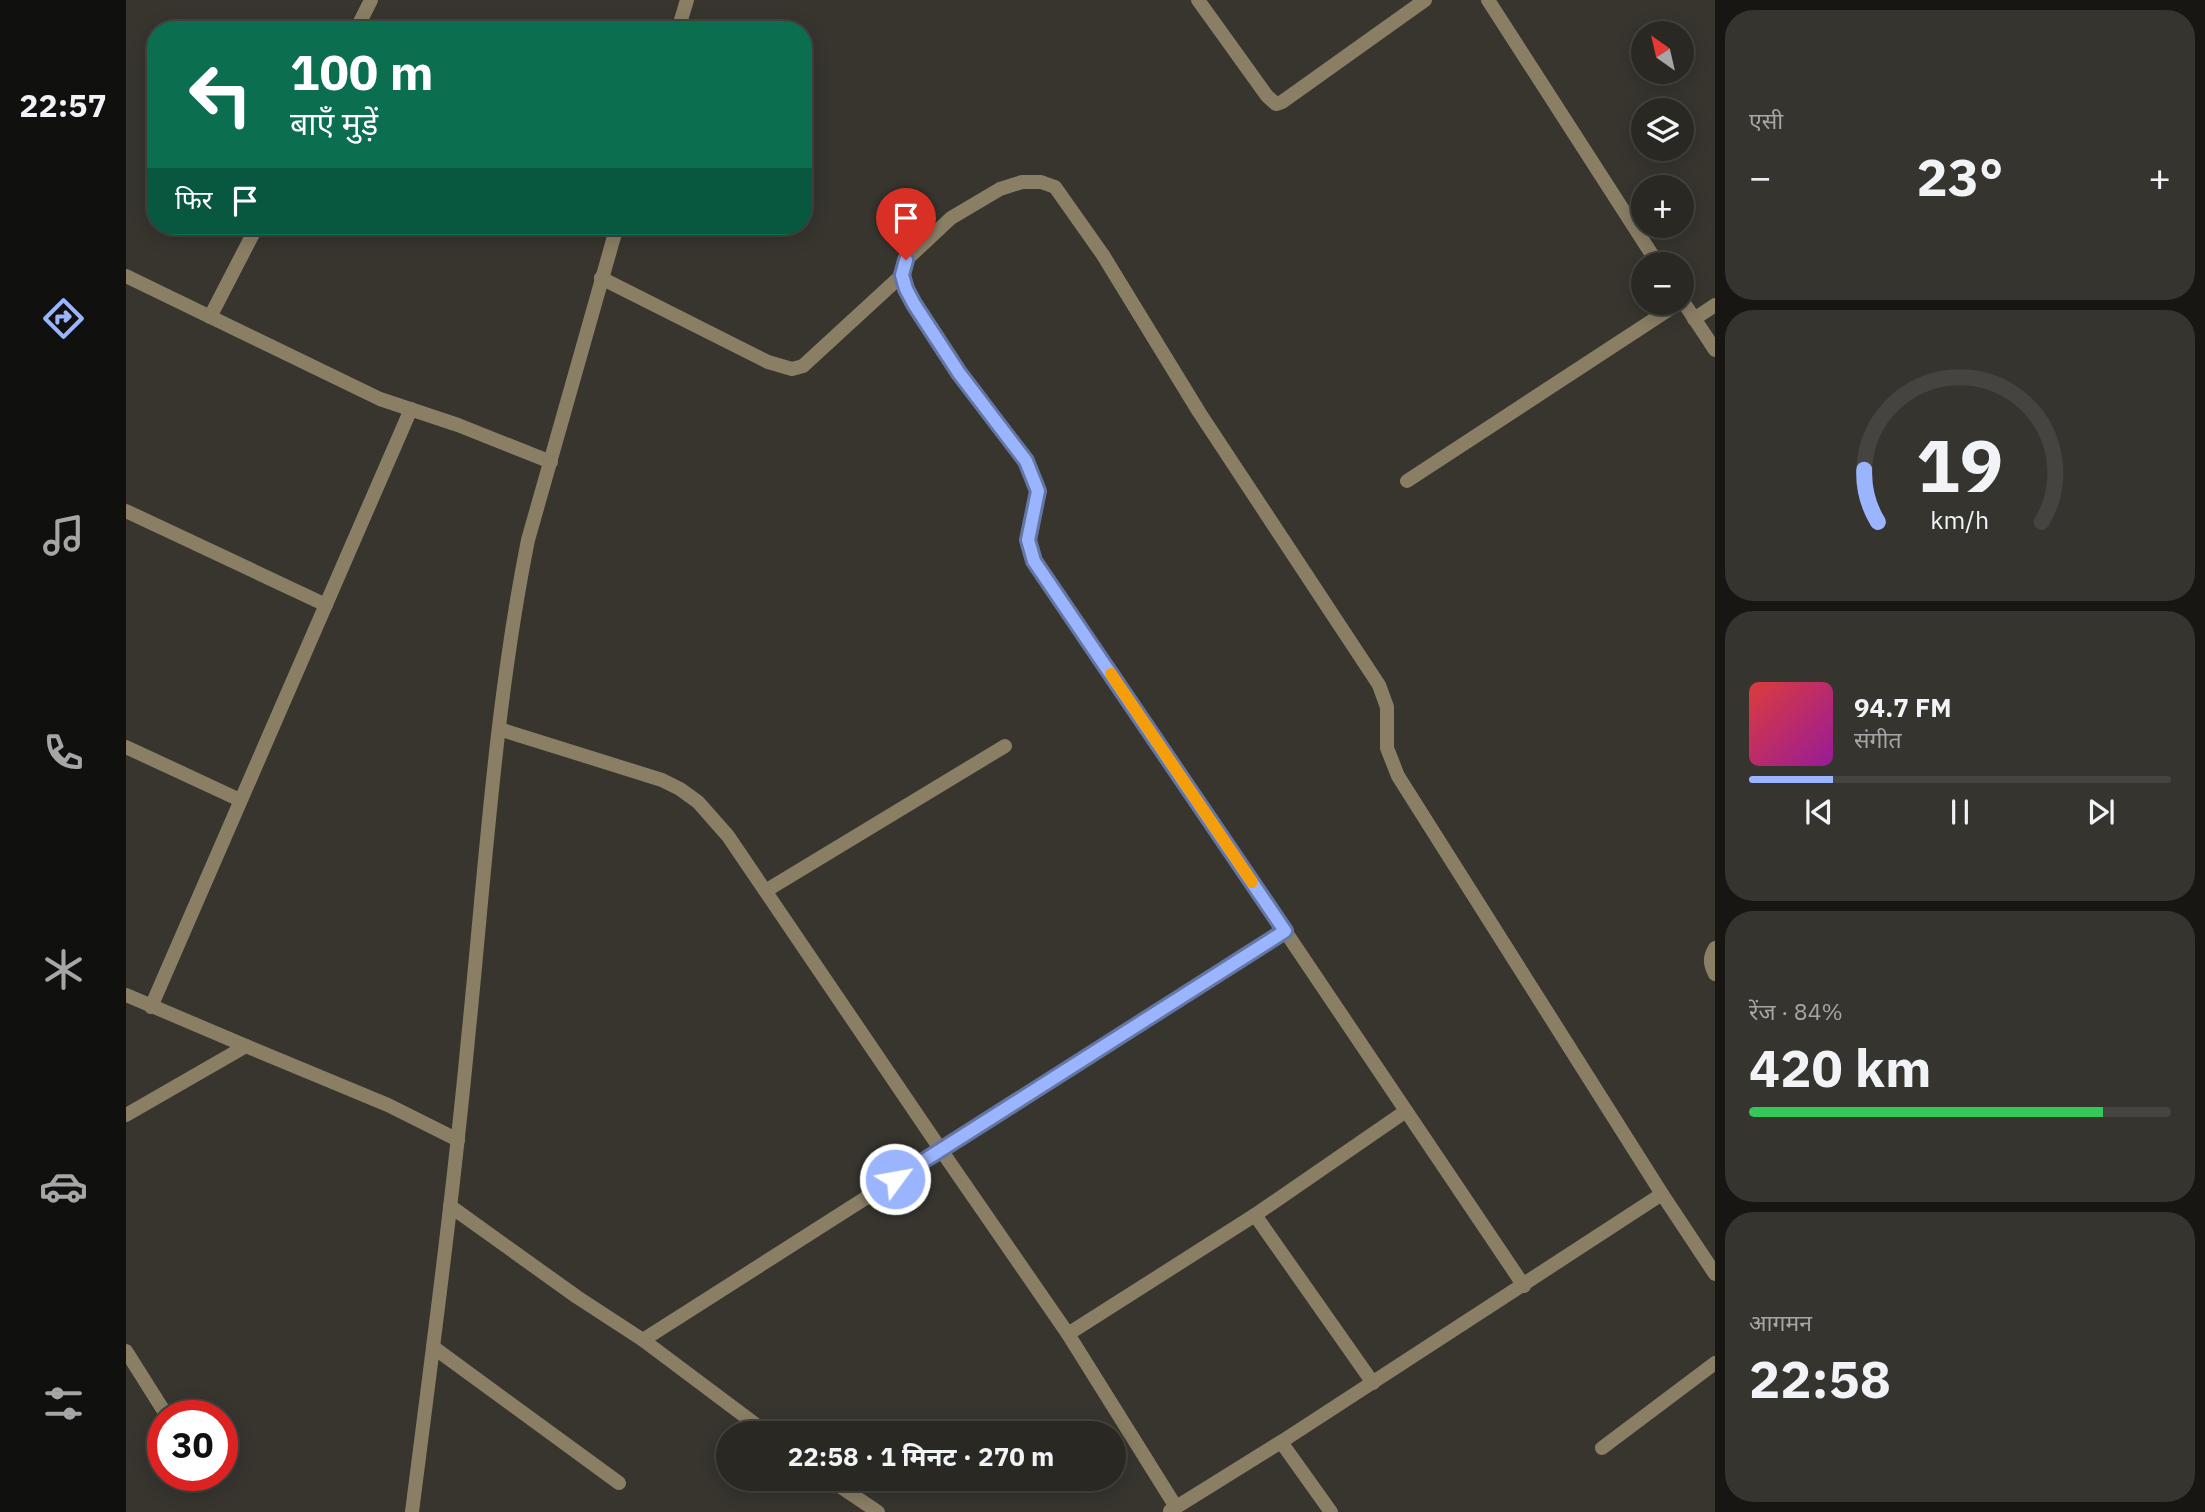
<!DOCTYPE html>
<html lang="hi">
<head>
<meta charset="utf-8">
<style>
	:root { --surface:#292822; --page:#35342f; --text:#f1f3f6; --muted:#a5a6a5; --line:#454440; --accent:#9ab5fd }
	body { margin:0; font-family:"IBM Plex Sans","Noto Sans Devanagari",sans-serif; background:var(--page); color:var(--text); height:100vh; display:flex; flex-direction:column; font-size:26px; white-space:nowrap }
	* { box-sizing:border-box; margin:0 }
	p { font-size:23px; color:var(--muted) }
	.icon { flex:none; width:38px; height:38px; fill:none; stroke:currentColor; stroke-width:2; stroke-linecap:round; stroke-linejoin:round }
	.map { position:relative; flex:1; overflow:hidden }
	.details { display:flex; flex-direction:column; gap:10px; padding:10px; background:#171613; width:490px }
	.details>* { flex:none }
	.banner { position:absolute; left:21px; top:21px; width:665px; height:214px; border-radius:28px; box-shadow:0 4px 18px #0003,0 0 0 2px var(--line); background:#0b6e4f; color:#fff; overflow:hidden }
	.needle { width:46px; rotate:326deg }
	.tools { position:absolute; left:1505px; top:21px; display:grid; gap:14px }
	.tools a { display:grid; place-items:center; width:63px; height:63px; border-radius:50%; background:var(--surface); box-shadow:0 4px 18px #0003,0 0 0 2px var(--line); font-size:35px }
	.speed { position:absolute; left:21px; top:1400px; display:flex; gap:14px; font-size:35px; font-weight:700; text-align:center }
	.speed>* { display:grid; place-content:center; width:91px; height:91px; border-radius:50%; background:var(--surface); box-shadow:0 4px 18px #0003,0 0 0 2px var(--line); line-height:1 }
	.speed .limit { border:10px solid #d22; background:#fff; color:#111 }
	.pin { position:absolute; display:grid; place-items:center; width:60px; height:60px; color:#fff; margin:-72px -30px; border-radius:50% 50% 50% 0; rotate:-45deg; box-shadow:0 0 7px #0007 }
	.pin .icon { rotate:45deg }
	.me { position:absolute; width:77px; margin:-38px; rotate:58deg; stroke-linejoin:round; filter:drop-shadow(0 0 5px #0008) }
	.turn { display:flex; align-items:center; gap:24px; height:147px; padding:0 28px; font-size:32px }
	.turn .icon { width:91px; height:91px; stroke-width:2.5 }
	.turn b { display:block; font-size:49px; line-height:60px }
	.then { display:flex; align-items:center; height:66px; padding:0 28px; background:#0003; gap:14px; font-size:26px }
	.big { font-size:52px; font-weight:700; line-height:1.1 }
	.details .tile { flex:1; display:flex; flex-direction:column; justify-content:center; gap:10px; min-width:0; padding:0 24px; border-radius:28px; background:var(--page) }
	.details .dial { align-items:center; gap:0 }
	.dial svg { height:182px; overflow:visible; fill:none; stroke:var(--line); stroke-width:7; stroke-linecap:round; text-anchor:middle }
	.dial text { fill:var(--text); stroke:none }
	.song { display:flex; align-items:center; gap:21px }
	.cover { width:84px; height:84px; border-radius:10px; background:linear-gradient(135deg,hsl(0 70% 55%),hsl(300 70% 35%)) }
	.played { height:7px; border-radius:4px; background:linear-gradient(90deg,var(--accent) 20%,var(--line) 20%) }
	.keys { display:flex; justify-content:space-around; direction:ltr }
	.heat { display:flex; justify-content:space-between; align-items:center; font-size:38px; direction:ltr }
	.charge { height:10px; border-radius:5px; background:linear-gradient(90deg,#34c759 84%,var(--line) 0) }
	.trip { position:absolute; left:590px; top:1421px; width:410px; height:70px; border-radius:35px; background:var(--surface); box-shadow:0 4px 18px #0003,0 0 0 2px var(--line); font-weight:700; line-height:70px; text-align:center }
	main { display:flex; flex:1; min-height:0 }
	.dock { display:flex; flex-direction:column; width:126px; justify-content:space-around; align-items:center; background:#10100e; color:var(--muted) }
	.dock .icon { width:49px; height:49px }
	.dock .on { color:var(--accent) }
	.dock b { font-size:32px; color:var(--text) }
	.map>svg:first-child { display:block }
	.lines { fill:none; stroke-linecap:round; stroke-linejoin:round }
	.service { stroke:#8a7f65; stroke-width:14 }
	.minor { stroke:#8a7f65; stroke-width:14 }
	.tertiary { stroke:#8a7f65; stroke-width:14 }
	.route-casing { stroke:#6476a4; stroke-width:18 }
	.route { stroke:#9ab5fd; stroke-width:12 }
	.slow { stroke:#f59e0b; stroke-width:12 }
</style>
</head>
<body>
<main>
<nav class="dock">
<b>22:57</b>
<svg class="icon on" aria-label="directions" viewBox="0 0 24 24"><path d="M12 3l9 9-9 9-9-9zM9 14v-3h6M13 9l2 2-2 2"/></svg>
<svg class="icon" aria-label="music" viewBox="0 0 24 24"><path d="M9 18V5l10-2v13"/><circle cx="6" cy="18" r="3"/><circle cx="16" cy="16" r="3"/></svg>
<svg class="icon" aria-label="phone" viewBox="0 0 24 24"><path d="M5 4h4l2 5-3 2q2 4 5 5l2-3 5 2v4C11 20 4 13 5 4z"/></svg>
<svg class="icon" aria-label="climate" viewBox="0 0 24 24"><path d="M12 3v18M4 7l16 10M4 17L20 7"/></svg>
<svg class="icon" aria-label="car" viewBox="0 0 24 24"><path d="M5 17H2v-5l4-1 3-4h7l3 4 3 1v5h-3M9 17h6M6 11h13"/><circle cx="7" cy="17" r="2"/><circle cx="17" cy="17" r="2"/></svg>
<svg class="icon" aria-label="filters" viewBox="0 0 24 24"><path d="M4 7h16M4 17h16"/><circle cx="9" cy="7" r="2"/><circle cx="15" cy="17" r="2"/></svg>
</nav>
<div class="map">
<svg width="1589" height="1512" viewBox="0 0 1589 1512">
	<rect width="100%" height="100%" fill="#37352e"/>
	<g class="lines">
		<!-- service -->
		<g class="service">
			<path d="M230 30 245 0"/>
			<path d="M84 317 131 226"/>
		</g>
		<!-- minor -->
		<g class="minor">
			<path d="M1072 0 1141 96 1150 104 1156 102 1299 0"/>
			<path d="M1362 0 1532 264"/>
			<path d="M0 276 254 399 332 425 425 462"/>
			<path d="M475 278 642 362 666 369 677 366 776 275"/>
			<path d="M1556 300 1589 350"/>
			<path d="M1568 319 1589 305"/>
			<path d="M1281 481 1553 303"/>
			<path d="M0 511 200 605"/>
			<path d="M373 729 536 780 554 789 572 802 602 836 815 1150 517 1340"/>
			<path d="M0 747 114 800"/>
			<path d="M641 890 879 746"/>
			<path d="M1159 931 1398 1286"/>
			<path d="M1589 948C1583 958 1584 964 1589 974"/>
			<path d="M0 995 120 1046"/>
			<path d="M25 1007 285 409"/>
			<path d="M0 1115 120 1046 262 1105 332 1140"/>
			<path d="M324 1206 451 1297 517 1340 641 1433"/>
			<path d="M1129 1215 1280 1111"/>
			<path d="M942 1334 1129 1215 1247 1383"/>
			<path d="M307 1347 493 1483"/>
			<path d="M0 1351 41 1416"/>
			<path d="M1155 1442 1536 1194"/>
			<path d="M1476 1448 1589 1363"/>
			<path d="M703 1479 752 1512"/>
			<path d="M1050 1507 942 1334 815 1150 1159 931 908 561 902 540 912 491 900 461 833 373 780 289 776 275 780 260 825 218 874 189 896 182H915L929 187 977 255 1073 412 1253 685 1261 707V748L1272 776 1536 1194 1589 1274"/>
			<path d="M1044 1511 1155 1442 1205 1512"/>
		</g>
		<!-- tertiary -->
		<g class="tertiary">
			<path d="M552 30 561 0"/>
			<path d="M286 1512C306 1355 327 1197 342 1039 359 873 369 705 402 540L491 226"/>
		</g>
	</g>
	<g class="lines">
		<defs>
			<path id="route" d="M769 1179 1159 931 908 561 902 540 912 491 900 461 833 373 788 304 780 289 776 275 780 260"/>
		</defs>
		<!-- route casing -->
		<use href="#route" class="route-casing"/>
		<!-- route -->
		<use href="#route" class="route"/>
		<!-- slow -->
		<path class="slow" d="M985 674 1126 882"/>
	</g>
</svg>
<div class="tools">
<a><svg class="needle" viewBox="-14 -14 28 28"><path d="M0-13l5 13h-10z" fill="#e53935"/><path d="M0 13l5-13h-10z" fill="#a5a6a5"/></svg></a>
<a><svg class="icon" aria-label="layers" viewBox="0 0 24 24"><path d="M12 4l9 5-9 5-9-5zM3 14l9 5 9-5"/></svg></a>
<a>+</a>
<a>−</a>
</div>
<div class="speed"><div class="limit">30</div></div>
<div class="pin" style="left:780px;top:260px;background:#d93025"><svg class="icon" aria-label="arrive" viewBox="0 0 24 24"><path d="M6 21V4h12l-3 4 3 4H6"/></svg></div>
<svg class="me" style="left:769px;top:1179px" viewBox="-20 -20 40 40"><circle r="17" fill="#9ab5fd" stroke="#fff" stroke-width="3"/><path d="M0-11L8 9 0 5-8 9z" fill="#fff"/></svg>
<div class="trip">22:58 · 1 मिनट · 270 m</div>
<div class="banner">
<div class="turn"><svg class="icon" aria-label="left" viewBox="0 0 24 24"><path d="M17 20v-9H6M10 6l-5 5 5 5"/></svg><div><b>100 m</b>बाएँ मुड़ें</div></div>
<div class="then">फिर<svg class="icon" aria-label="arrive" viewBox="0 0 24 24"><path d="M6 21V4h12l-3 4 3 4H6"/></svg></div>
</div>
</div>
<section class="details">
<div class="tile"><p>एसी</p>
<div class="heat"><a>−</a><b class="big">23°</b><a>+</a></div>
</div>
<div class="tile dial"><svg viewBox="0 0 100 80">
<path d="M14 69A42 42 0 1 1 86 69"/>
<path d="M14 69A42 42 0 0 1 8 46" stroke="#9ab5fd"/>
<text x="50" y="56" font-size="32" font-weight="700">19</text>
<text x="50" y="72" font-size="11">km/h</text>
</svg></div>
<div class="tile">
<div class="song"><i class="cover"></i><div><b>94.7 FM</b><p>संगीत</p></div></div>
<div class="played"></div>
<div class="keys"><svg class="icon" aria-label="previous" viewBox="0 0 24 24"><path d="M18 5L8 12l10 7zM5 5v14"/></svg><svg class="icon" aria-label="pause" viewBox="0 0 24 24"><path d="M8 5v14M16 5v14"/></svg><svg class="icon" aria-label="next" viewBox="0 0 24 24"><path d="M6 5l10 7-10 7zM19 5v14"/></svg></div>
</div>
<div class="tile"><p>रेंज · 84%</p><b class="big">420 km</b><div class="charge"></div></div>
<div class="tile"><p>आगमन</p><b class="big">22:58</b></div>
</section>
</main>
</body>
</html>
